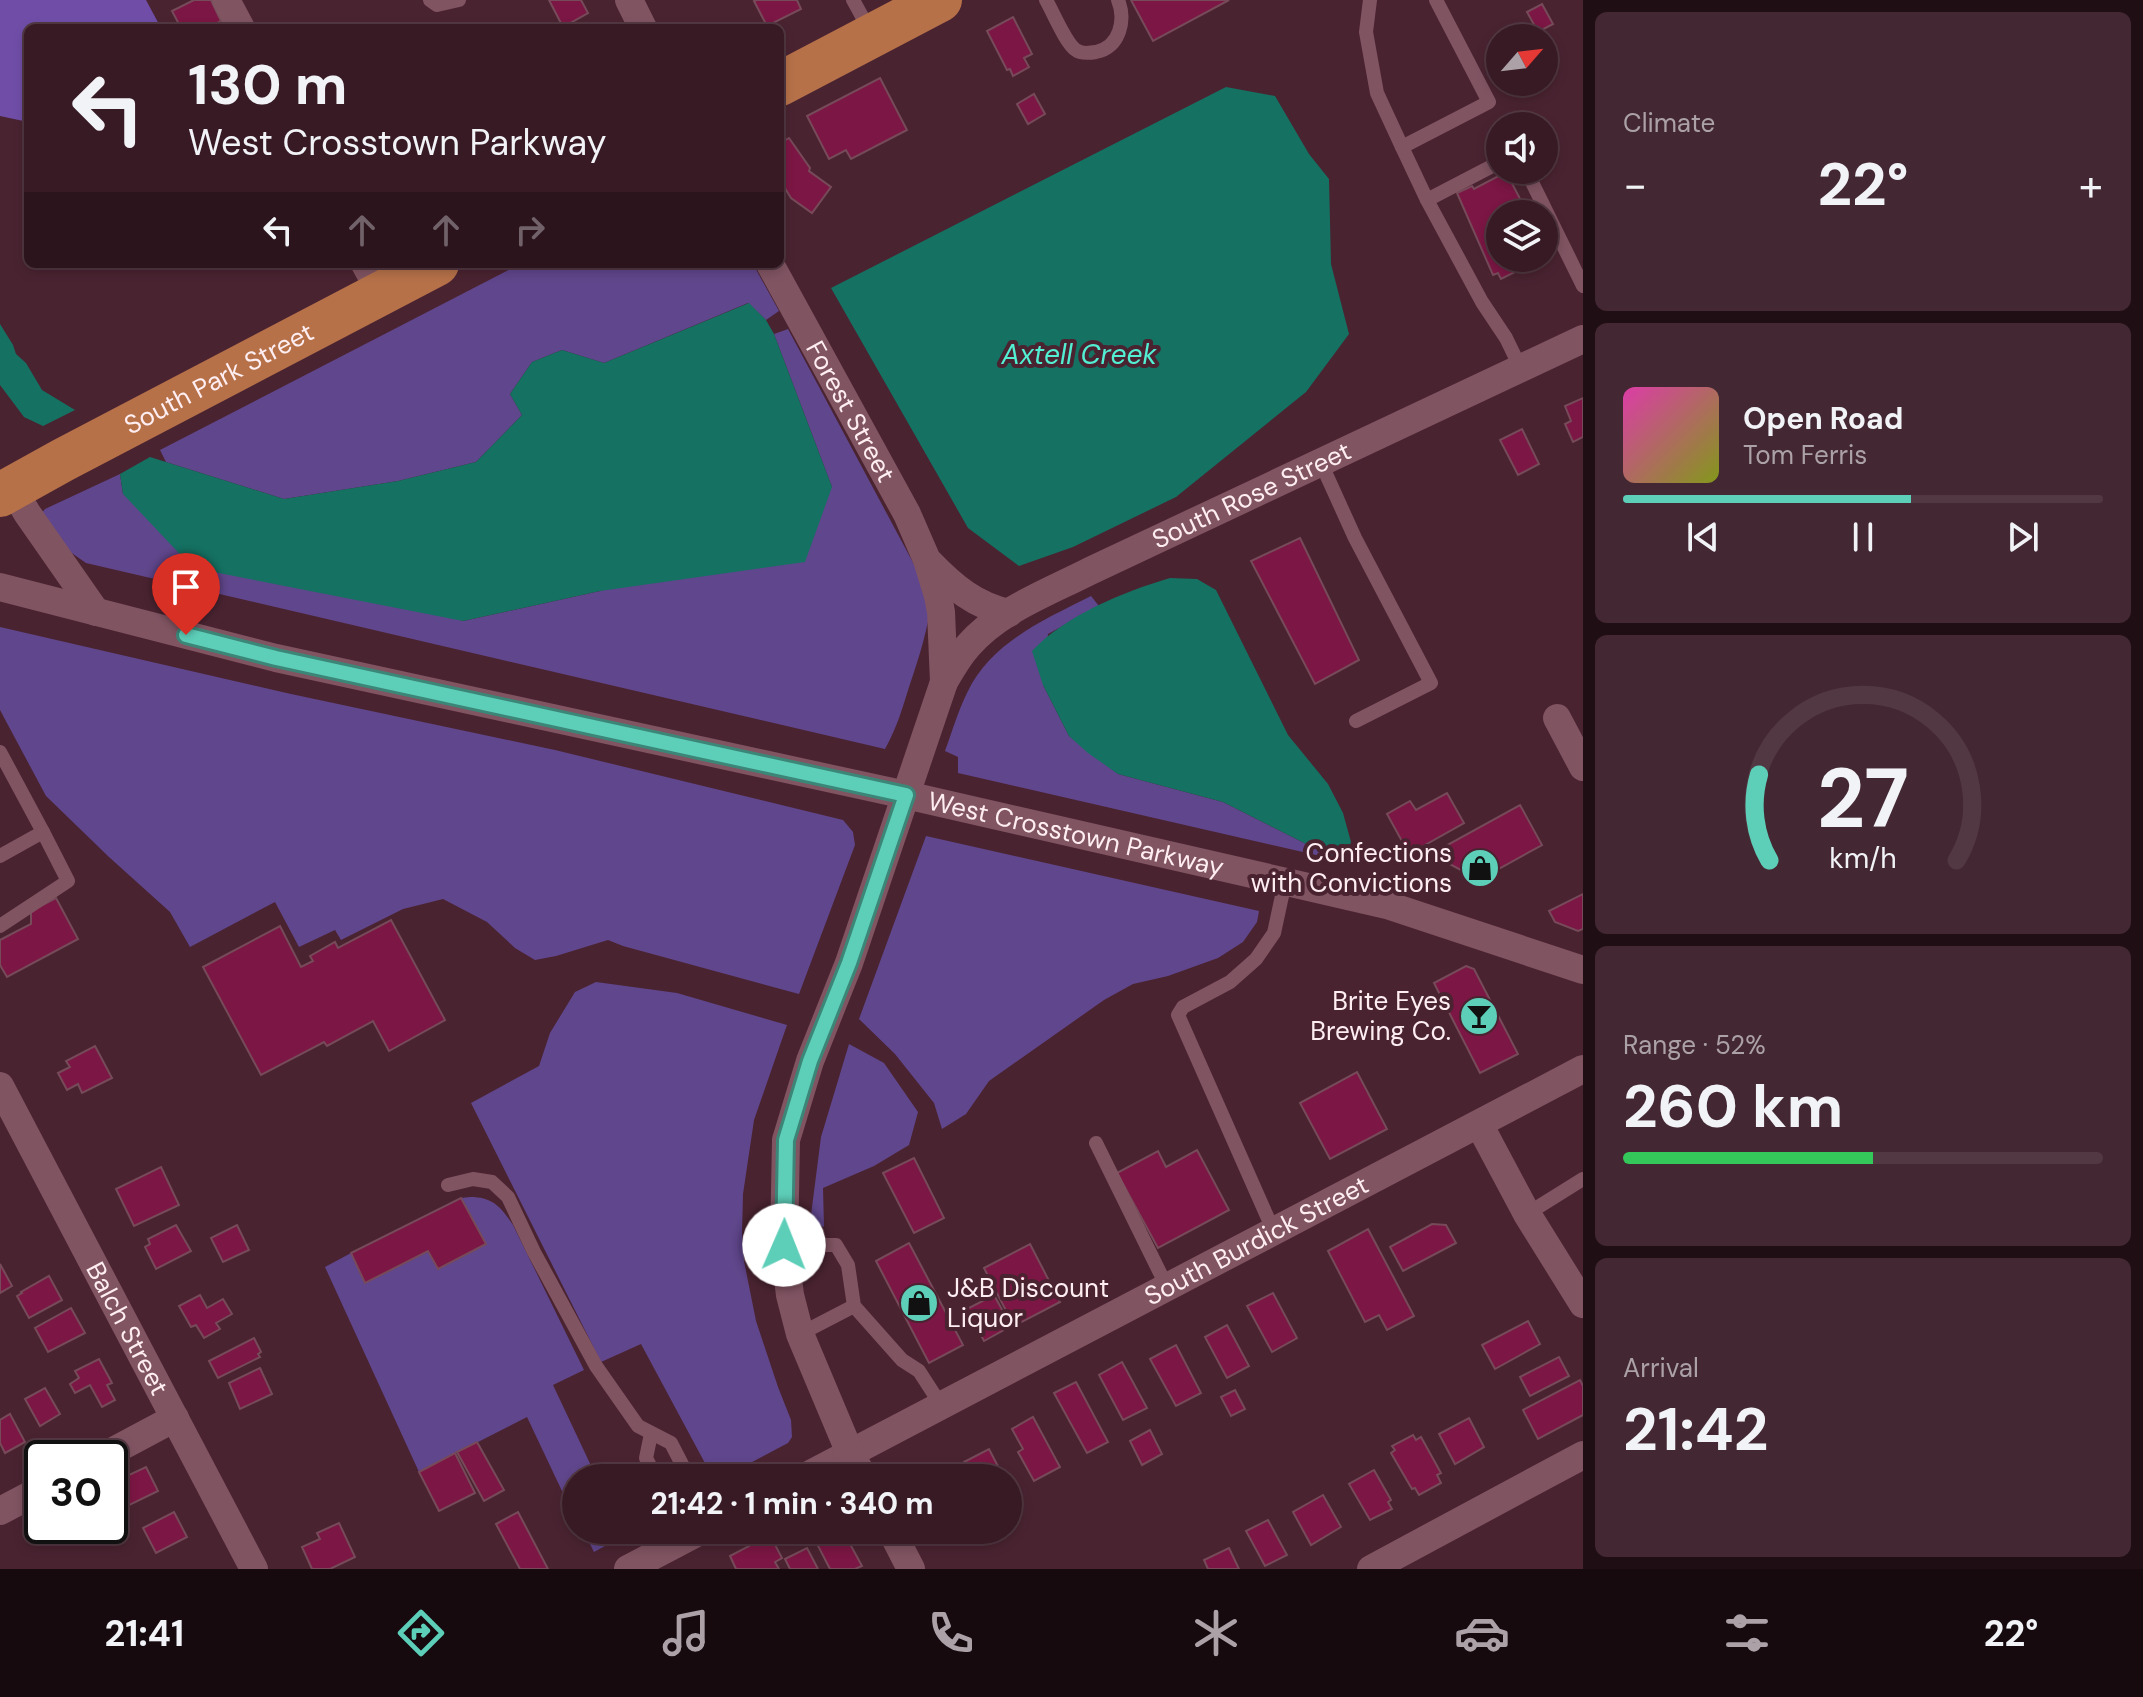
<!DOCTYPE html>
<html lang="en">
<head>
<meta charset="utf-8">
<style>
	:root { --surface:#381a25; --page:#432732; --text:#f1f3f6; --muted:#aba1a7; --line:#523842; --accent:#5dceb8 }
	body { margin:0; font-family:"DM Sans",sans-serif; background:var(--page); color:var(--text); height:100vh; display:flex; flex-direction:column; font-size:30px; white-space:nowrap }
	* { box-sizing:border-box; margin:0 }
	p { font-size:26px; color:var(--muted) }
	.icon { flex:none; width:44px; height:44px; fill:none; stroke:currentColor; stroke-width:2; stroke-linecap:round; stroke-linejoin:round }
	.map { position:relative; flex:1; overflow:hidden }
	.panel { display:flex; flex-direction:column; gap:12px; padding:12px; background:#1f0e14; width:560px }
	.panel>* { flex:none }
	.banner { position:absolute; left:24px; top:24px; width:760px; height:244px; border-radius:12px; box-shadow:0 4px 12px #0003,0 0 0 2px var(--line); background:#381a25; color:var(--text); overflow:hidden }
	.needle { width:52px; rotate:62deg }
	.fabs { position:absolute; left:1486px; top:24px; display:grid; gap:16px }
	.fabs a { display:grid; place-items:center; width:72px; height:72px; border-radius:50%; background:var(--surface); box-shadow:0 4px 12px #0003,0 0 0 2px var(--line); font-size:40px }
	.speed { position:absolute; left:24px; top:1440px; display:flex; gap:16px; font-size:40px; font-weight:700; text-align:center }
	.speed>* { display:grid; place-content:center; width:104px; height:104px; border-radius:50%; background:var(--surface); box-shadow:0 4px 12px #0003,0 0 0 2px var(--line); line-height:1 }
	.speed .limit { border:4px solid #111; border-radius:12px; background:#fff; color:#111 }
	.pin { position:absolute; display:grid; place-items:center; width:68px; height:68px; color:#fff; margin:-82px -34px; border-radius:50% 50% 50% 0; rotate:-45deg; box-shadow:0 0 8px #0007 }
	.pin .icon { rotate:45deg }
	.me { position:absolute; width:88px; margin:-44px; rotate:1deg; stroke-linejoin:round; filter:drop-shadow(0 0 6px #0008) }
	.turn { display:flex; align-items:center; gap:28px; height:168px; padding:0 32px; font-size:36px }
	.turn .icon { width:104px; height:104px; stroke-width:2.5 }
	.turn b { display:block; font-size:56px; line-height:68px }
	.lanes { display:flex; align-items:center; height:76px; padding:0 32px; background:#0003; justify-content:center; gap:40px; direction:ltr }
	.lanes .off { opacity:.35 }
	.big { font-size:60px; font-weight:700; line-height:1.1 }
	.panel .card { flex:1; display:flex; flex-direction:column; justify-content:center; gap:12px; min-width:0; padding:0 28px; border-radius:12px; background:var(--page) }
	.panel .dial { align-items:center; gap:0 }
	.dial svg { height:208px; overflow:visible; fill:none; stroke:var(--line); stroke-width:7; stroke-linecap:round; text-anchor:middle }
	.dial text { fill:var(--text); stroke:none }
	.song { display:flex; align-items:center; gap:24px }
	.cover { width:96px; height:96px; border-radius:12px; background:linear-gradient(135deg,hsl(320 70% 55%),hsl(70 70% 35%)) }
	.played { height:8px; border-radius:4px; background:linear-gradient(90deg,var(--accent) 60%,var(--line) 60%) }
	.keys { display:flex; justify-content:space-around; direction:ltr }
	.heat { display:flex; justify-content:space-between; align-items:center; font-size:44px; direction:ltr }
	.charge { height:12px; border-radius:6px; background:linear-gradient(90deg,#34c759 52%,var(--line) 0) }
	.trip { position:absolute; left:562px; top:1464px; width:460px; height:80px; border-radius:40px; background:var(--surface); box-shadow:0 4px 12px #0003,0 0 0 2px var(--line); font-weight:700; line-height:80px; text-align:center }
	.tabs { display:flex; height:128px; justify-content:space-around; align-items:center; background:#160a0f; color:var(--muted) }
	.tabs .icon { width:56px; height:56px }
	.tabs .current { color:var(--accent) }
	.tabs b { font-size:36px; color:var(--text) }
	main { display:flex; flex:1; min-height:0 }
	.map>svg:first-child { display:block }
	.green { fill:#60468c }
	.forest { fill:#704ea8 }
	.water { fill:#157162 }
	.building { fill:#7c1644; stroke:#764a59; stroke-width:2 }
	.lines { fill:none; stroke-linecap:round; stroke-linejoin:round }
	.service { stroke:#815462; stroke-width:14 }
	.minor { stroke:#815462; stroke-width:28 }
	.primary { stroke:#b67149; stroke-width:44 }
	.route-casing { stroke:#3c8678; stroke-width:20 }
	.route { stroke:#5dceb8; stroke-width:14 }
	.labels { text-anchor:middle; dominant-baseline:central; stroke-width:8; stroke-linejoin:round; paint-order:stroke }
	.street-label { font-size:26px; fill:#feeef2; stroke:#4a2331 }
	.poi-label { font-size:26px; fill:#feeef2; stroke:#4a2331; text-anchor:end }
	.water-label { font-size:28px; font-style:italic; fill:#52efd3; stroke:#4a2331 }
</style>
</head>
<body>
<main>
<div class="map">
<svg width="1583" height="1569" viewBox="0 0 1583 1569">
	<rect width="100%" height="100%" fill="#4a2331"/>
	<!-- green -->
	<g class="green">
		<path d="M520 264H753L779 311 766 320 748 303 604 363 562 350 532 362 510 394 522 415 476 462 398 481 284 499 166 462 160 450Z"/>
		<path d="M788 329 932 598C928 628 920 655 910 684 903 706 897 728 885 749L86 563 66 549 41 514 45 509 120 474 123 494 463 621 600 591 832 487 774 334Z"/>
		<path d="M1091 596 1099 606 1048 634 1043 685 1069 736 1118 774 1223 802 1338 860 958 773V757L945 751C952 732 958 711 967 693 991 642 1044 620 1091 596Z"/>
		<path d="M0 627 291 694 555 750 843 820 853 832 855 845 799 994 623 946 608 940 556 956 535 960 515 948 487 922 443 899 403 909 341 940 335 930 299 947 275 902 190 947 170 912 109 857 46 796 0 710Z"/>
		<path d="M926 836 1259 911 1257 922 1243 942 1218 958 1168 976 1133 984 1104 1000 989 1081 966 1114 942 1129 934 1103 895 1054 859 1019Z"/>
		<path d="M596 982 677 993 787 1025 754 1120 743 1194 742 1233 744 1261 756 1321 778 1387 791 1420 792 1437 788 1443 722 1478H713L641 1344 601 1362 471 1103 539 1066 550 1033 575 992Z"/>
		<path d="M849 1044 884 1063 918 1112 909 1145 874 1166 823 1188 824 1227 815 1223 811 1215 821 1137Z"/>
		<path d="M470 1197C493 1197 501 1207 513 1225L584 1370 553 1385 594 1472 590 1478H576V1499L570 1508 527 1417 419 1472 325 1267 351 1253 365 1283 428 1251 438 1269 486 1244 461 1198Z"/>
		<path d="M583 1530H634L594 1552Z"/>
	</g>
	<!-- forest -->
	<path class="forest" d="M0 0H146L161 28H28V122L0 116Z"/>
	<!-- water -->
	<g class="water">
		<path d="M1226 87 1275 96 1309 154 1329 179 1331 264 1349 334 1306 392 1176 497 1073 547 1019 566 968 528 831 288Z"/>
		<path d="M749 303 766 320 774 334 832 487 805 562 600 591 463 621 193 568 123 494 120 474 150 457 284 499 398 481 476 462 522 415 510 394 532 362 562 350 604 363Z"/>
		<path d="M0 324 13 345 16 354 26 363 42 390 75 410 43 426 24 417 0 385Z"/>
		<path d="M1170 578 1197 579 1216 590 1288 735 1328 784 1343 813 1351 842 1347 854 1338 860 1223 802 1118 774 1088 753 1069 736 1043 685 1032 651C1066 615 1123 592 1170 578Z"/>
	</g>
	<!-- building -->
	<g class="building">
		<path d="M194 0H211L221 21 208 28H181L172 11Z"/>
		<path d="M549 0H581L588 13 563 27Z"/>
		<path d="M757 0H797L801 9 767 26 754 1Z"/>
		<path d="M1131 0H1229L1153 41Z"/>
		<path d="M1542 4 1553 24 1538 32 1527 12Z"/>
		<path d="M1013 17 1032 54 1024 58 1029 67 1013 76 1010 69 1007 70 987 31Z"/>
		<path d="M880 78 907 130 851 159 846 150 829 159 807 116Z"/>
		<path d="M1034 94 1045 114 1028 124 1017 104Z"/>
		<path d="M789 138 810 168 809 171 831 187 812 213 791 198 780 180V139L782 142Z"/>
		<path d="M1506 172 1528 214H1500V258H1537L1514 268 1515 272 1501 279 1498 273 1493 275 1457 193 1472 186 1474 189Z"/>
		<path d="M1583 398V437L1573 442 1565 424 1571 421 1565 406Z"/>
		<path d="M1522 429 1539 464 1518 475 1500 440Z"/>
		<path d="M1300 538 1359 660 1315 684 1251 561Z"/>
		<path d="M1447 793 1464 823 1409 854 1387 814 1410 801 1416 810Z"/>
		<path d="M1520 805 1542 845 1477 881 1474 877 1431 854Z"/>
		<path d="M1583 894V929L1578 931 1555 922 1549 911Z"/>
		<path d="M56 898 78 939 7 977 0 965V940L31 924V911Z"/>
		<path d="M391 920 445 1020 389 1051 373 1021 327 1046 324 1042 261 1075 203 967 280 926 301 967 313 961 310 956 335 942 338 948Z"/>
		<path d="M1466 966 1474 969 1518 1054 1480 1073 1434 983Z"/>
		<path d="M95 1046 112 1078 82 1093 78 1084 67 1090 58 1073 70 1067 66 1061Z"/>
		<path d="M1357 1072 1387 1129 1330 1159 1300 1103Z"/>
		<path d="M1197 1150 1229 1210 1158 1248 1117 1173 1158 1151 1166 1167Z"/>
		<path d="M914 1158 944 1218 914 1233 883 1173Z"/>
		<path d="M161 1167 179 1205 134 1226 116 1189Z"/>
		<path d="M461 1198 486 1244 438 1269 428 1251 365 1283 351 1253Z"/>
		<path d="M1432 1224 1446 1225 1456 1243 1403 1271 1390 1247Z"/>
		<path d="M176 1225 191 1251 156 1269 145 1247 150 1244 148 1239Z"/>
		<path d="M237 1225 249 1250 223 1262 211 1238Z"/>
		<path d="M1368 1229 1414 1316 1387 1330 1379 1315 1365 1322 1328 1251Z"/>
		<path d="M909 1243 963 1345 929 1363 876 1261Z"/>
		<path d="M1030 1244 1060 1302 1014 1326 984 1268Z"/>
		<path d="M0 1264 12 1286 0 1293Z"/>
		<path d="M49 1276 62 1300 29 1318 17 1296 22 1293 21 1292Z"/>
		<path d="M1273 1293 1297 1338 1272 1352 1247 1306Z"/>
		<path d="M200 1295 207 1308 223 1299 232 1314 216 1323 220 1329 204 1338 196 1325 191 1327 179 1306Z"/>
		<path d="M994 1295 1011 1326 984 1341 967 1309Z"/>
		<path d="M71 1308 85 1333 48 1352 35 1328Z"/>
		<path d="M1528 1321 1540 1344 1495 1369 1482 1345Z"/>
		<path d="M1227 1325 1249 1366 1227 1378 1205 1337Z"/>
		<path d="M254 1338 261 1352 258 1354 260 1357 218 1378 209 1361Z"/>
		<path d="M1176 1345 1201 1393 1176 1406 1150 1359Z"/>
		<path d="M1559 1357 1569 1376 1530 1396 1520 1377Z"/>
		<path d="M99 1359 112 1383 107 1385 115 1400 102 1407 90 1385 75 1393 70 1384 79 1378 75 1371Z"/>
		<path d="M1122 1362 1147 1408 1123 1420 1099 1375Z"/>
		<path d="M260 1368 272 1394 240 1409 229 1383Z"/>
		<path d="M1580 1380 1583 1386V1415L1538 1439 1523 1410Z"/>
		<path d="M1076 1382 1108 1442 1087 1453 1054 1393Z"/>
		<path d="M45 1388 60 1414 40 1426 25 1399Z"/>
		<path d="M1235 1390 1245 1409 1231 1416 1221 1397Z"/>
		<path d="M10 1414 25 1442 5 1453 0 1443V1420Z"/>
		<path d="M1033 1417 1060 1467 1034 1481 1018 1452 1023 1449 1012 1429Z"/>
		<path d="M1469 1418 1484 1447 1455 1464 1439 1434Z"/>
		<path d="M1150 1430 1162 1454 1142 1465 1130 1441Z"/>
		<path d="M1413 1435 1416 1440 1421 1437 1441 1473 1437 1475 1441 1483 1419 1495 1415 1488 1412 1489 1391 1453 1395 1450 1392 1446Z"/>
		<path d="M477 1442 504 1490 484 1501 457 1452Z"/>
		<path d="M989 1449 1004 1478H972L964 1462Z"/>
		<path d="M455 1453 475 1493 439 1511 419 1472Z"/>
		<path d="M146 1467 158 1491 117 1511 110 1496 112 1495 110 1492 119 1488 116 1481Z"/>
		<path d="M616 1468 621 1478 596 1477Z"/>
		<path d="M1374 1470 1391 1500 1388 1502 1392 1509 1370 1520 1349 1484Z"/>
		<path d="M1323 1495 1341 1527 1311 1545 1293 1512Z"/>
		<path d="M174 1512 187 1537 156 1553 143 1528Z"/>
		<path d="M518 1512 548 1569H520L496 1524Z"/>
		<path d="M1268 1520 1287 1555 1265 1566 1246 1531Z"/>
		<path d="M339 1523 355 1557 330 1569H312L302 1547 320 1539 317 1533Z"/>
		<path d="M835 1532 837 1536 844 1533 862 1566 855 1569H830L816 1542Z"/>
		<path d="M770 1535 782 1558 775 1562 779 1569H736L730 1556Z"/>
		<path d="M807 1548 818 1569H790L785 1559Z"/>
		<path d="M1229 1548 1239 1569H1208L1204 1560Z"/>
	</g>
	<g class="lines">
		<!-- service -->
		<g class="service">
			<path d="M430 0 437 5 459 0"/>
			<path d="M853 0 870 31"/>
			<path d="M1046 0C1053 12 1066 44 1076 50 1081 54 1090 53 1096 52 1120 47 1126 20 1118 0"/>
			<path d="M1370 0 1366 32 1377 93 1402 147"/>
			<path d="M1436 0 1489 102 1402 147 1427 200 1500 162"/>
			<path d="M1526 170 1583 286"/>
			<path d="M1427 200 1482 302 1506 338 1521 369"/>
			<path d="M1321 463 1355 538 1431 683 1356 721"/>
			<path d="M0 752 43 832 0 856"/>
			<path d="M0 926 68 881 43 832"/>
			<path d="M1096 1143 1167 1287"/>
			<path d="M448 1185 473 1179 492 1182 508 1197 534 1252 596 1366 638 1426 671 1443 689 1478"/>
			<path d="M1527 1214 1583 1179"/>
			<path d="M1274 1232 1178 1015 1183 1007 1230 982 1256 959 1274 933 1285 882"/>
			<path d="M784 1245H836L848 1265 854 1306 902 1360 919 1371 941 1405"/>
			<path d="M800 1334 854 1306"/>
			<path d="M651 1434 646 1458 656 1478"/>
		</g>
		<!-- minor -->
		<g class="minor">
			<path d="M226 0 241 28"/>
			<path d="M629 0 643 28"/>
			<path d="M365 264 381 293"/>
			<path id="s1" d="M770 264 907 514 927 560 938 596 941 612 944 682"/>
			<path d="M13 489 27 513 96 612"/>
			<path d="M930 563C953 587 976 606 1009 613"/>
			<path id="s2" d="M0 587 276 658 906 795 1387 905 1583 970"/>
			<path d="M1557 718 1583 767"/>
			<path id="s3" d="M0 1086 254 1569"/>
			<path d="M1479 1124 1527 1214 1583 1304"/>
			<path d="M100 1458 175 1418"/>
			<path id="s4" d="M803 1478 1583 1069"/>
			<path id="s5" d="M864 1478 850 1453 800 1334 790 1295 784 1245 786 1140 810 1061 849 963 944 682C951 670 958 657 968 646 999 610 1049 592 1090 571L1583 339"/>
			<path d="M0 1511 42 1489"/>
			<path d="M891 1530 911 1569"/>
			<path d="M628 1569 702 1530"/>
			<path d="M1371 1569 1583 1455"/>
		</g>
		<!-- primary -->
		<g class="primary">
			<path d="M780 84 940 0"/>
			<path id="s6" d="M0 495 63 460 437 264"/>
		</g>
	</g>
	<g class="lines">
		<defs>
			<path id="route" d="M186 635 276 658 906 795 849 963 810 1061 786 1140 784 1245"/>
		</defs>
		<!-- route casing -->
		<use href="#route" class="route-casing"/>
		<!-- route -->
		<use href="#route" class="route"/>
	</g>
	<!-- icons -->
	<defs>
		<symbol id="shop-disc" viewBox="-11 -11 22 22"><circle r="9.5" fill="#5dceb8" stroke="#4a2331"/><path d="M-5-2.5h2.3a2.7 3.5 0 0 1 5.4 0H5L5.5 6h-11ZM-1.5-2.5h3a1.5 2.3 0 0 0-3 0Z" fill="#111"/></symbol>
		<symbol id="bar-disc" viewBox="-11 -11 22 22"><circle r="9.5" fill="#5dceb8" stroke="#4a2331"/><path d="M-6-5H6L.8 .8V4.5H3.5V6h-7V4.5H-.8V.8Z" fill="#111"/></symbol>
	</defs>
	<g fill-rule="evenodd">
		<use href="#shop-disc" x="1458" y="846" width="44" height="44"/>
		<use href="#bar-disc" x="1457" y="994" width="44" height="44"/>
		<use href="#shop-disc" x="897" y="1281" width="44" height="44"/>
	</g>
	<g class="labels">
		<!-- street labels -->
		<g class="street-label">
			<text stroke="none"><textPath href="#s6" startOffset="248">South Park Street</textPath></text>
			<text stroke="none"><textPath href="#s1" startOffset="168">Forest Street</textPath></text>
			<text stroke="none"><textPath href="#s5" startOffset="1204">South Rose Street</textPath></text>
			<text stroke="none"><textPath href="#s2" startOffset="1104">West Crosstown Parkway</textPath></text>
			<text stroke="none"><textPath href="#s4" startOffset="512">South Burdick Street</textPath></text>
			<text stroke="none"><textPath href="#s3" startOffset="274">Balch Street</textPath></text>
		</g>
		<!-- poi labels -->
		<g class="poi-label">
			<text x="1452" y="853">Confections<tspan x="1452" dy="30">with Convictions</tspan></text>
			<text x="1451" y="1001">Brite Eyes<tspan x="1451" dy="30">Brewing Co.</tspan></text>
			<text x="947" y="1288" text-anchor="start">J&amp;B Discount<tspan x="947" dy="30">Liquor</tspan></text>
		</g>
		<!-- water labels -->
		<g class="water-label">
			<text x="1079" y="354">Axtell Creek</text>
		</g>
	</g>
</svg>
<div class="fabs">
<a><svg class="needle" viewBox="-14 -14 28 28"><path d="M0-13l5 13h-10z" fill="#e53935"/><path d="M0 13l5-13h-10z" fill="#aba1a7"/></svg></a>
<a><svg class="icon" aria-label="sound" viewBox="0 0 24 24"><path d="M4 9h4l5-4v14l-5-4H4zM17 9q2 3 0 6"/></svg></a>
<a><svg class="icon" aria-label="layers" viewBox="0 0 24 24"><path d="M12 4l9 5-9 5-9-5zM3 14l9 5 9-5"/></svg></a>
</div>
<div class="speed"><div class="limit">30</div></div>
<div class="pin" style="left:186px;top:635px;background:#d93025"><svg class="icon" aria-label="arrive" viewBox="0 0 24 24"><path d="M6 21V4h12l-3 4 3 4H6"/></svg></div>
<svg class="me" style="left:784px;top:1245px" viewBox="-20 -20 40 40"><circle r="19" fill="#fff"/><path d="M0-13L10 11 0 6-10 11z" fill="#5dceb8"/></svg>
<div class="trip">21:42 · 1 min · 340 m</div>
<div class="banner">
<div class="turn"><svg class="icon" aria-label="left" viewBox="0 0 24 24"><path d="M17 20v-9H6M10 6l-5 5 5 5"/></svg><div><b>130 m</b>West Crosstown Parkway</div></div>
<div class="lanes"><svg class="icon" aria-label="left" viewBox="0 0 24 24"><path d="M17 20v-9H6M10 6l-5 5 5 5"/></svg><svg class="icon off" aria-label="ahead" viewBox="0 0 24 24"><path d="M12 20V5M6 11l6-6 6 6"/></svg><svg class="icon off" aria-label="ahead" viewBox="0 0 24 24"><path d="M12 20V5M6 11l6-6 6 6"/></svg><svg class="icon off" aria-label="right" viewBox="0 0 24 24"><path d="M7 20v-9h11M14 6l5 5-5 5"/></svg></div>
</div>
</div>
<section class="panel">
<div class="card"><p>Climate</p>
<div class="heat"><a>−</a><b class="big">22°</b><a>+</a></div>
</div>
<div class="card">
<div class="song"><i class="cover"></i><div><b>Open Road</b><p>Tom Ferris</p></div></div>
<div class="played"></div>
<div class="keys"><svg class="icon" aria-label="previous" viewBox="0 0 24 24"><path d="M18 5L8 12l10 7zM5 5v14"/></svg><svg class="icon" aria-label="pause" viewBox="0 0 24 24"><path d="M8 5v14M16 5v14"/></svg><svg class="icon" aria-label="next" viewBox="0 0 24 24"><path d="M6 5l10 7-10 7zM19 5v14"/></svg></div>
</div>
<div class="card dial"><svg viewBox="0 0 100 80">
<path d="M14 69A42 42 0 1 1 86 69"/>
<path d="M14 69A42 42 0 0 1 10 36" stroke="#5dceb8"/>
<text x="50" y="56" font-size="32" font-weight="700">27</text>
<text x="50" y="72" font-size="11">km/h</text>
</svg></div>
<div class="card"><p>Range · 52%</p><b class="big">260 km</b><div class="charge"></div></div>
<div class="card"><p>Arrival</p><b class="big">21:42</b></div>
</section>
</main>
<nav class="tabs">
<b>21:41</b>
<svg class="icon current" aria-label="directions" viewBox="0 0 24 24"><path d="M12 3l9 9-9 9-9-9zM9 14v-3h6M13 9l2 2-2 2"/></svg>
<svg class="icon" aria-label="music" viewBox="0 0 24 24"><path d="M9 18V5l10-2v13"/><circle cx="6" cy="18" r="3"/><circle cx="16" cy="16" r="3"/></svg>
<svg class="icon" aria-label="phone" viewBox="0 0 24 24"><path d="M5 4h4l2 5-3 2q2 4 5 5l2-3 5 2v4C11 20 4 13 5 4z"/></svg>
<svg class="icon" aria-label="climate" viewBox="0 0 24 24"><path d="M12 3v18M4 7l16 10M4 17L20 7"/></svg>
<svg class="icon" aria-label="car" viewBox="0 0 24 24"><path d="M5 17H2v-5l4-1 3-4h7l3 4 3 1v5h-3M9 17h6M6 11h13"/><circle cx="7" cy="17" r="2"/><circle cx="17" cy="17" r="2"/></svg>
<svg class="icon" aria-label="filters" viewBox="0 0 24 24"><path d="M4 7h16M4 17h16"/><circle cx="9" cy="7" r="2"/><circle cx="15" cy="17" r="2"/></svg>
<b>22°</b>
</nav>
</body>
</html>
